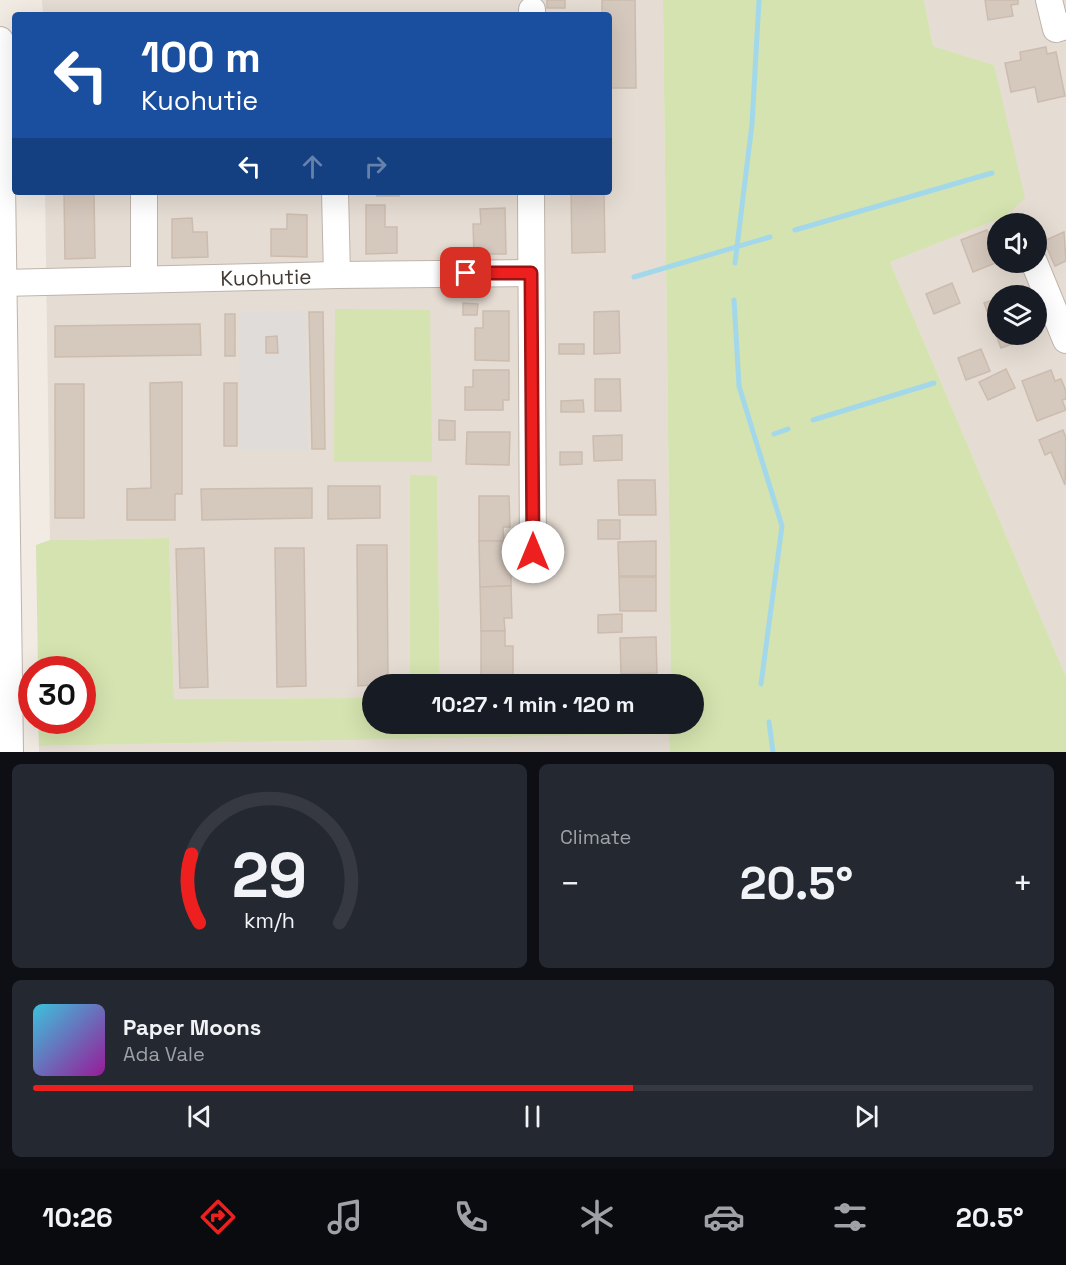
<!DOCTYPE html>
<html lang="en">
<head>
<meta charset="utf-8">
<style>
	:root { --surface:#171b24; --page:#242831; --text:#f1f3f6; --muted:#9ea1a6; --line:#363941; --accent:#ed1f1f }
	body { margin:0; font-family:"Space Grotesk",sans-serif; background:var(--page); color:var(--text); height:100vh; display:flex; flex-direction:column; font-size:22px; white-space:nowrap }
	* { box-sizing:border-box; margin:0 }
	p { font-size:20px; color:var(--muted) }
	.icon { flex:none; width:33px; height:33px; fill:none; stroke:currentColor; stroke-width:2; stroke-linecap:round; stroke-linejoin:round }
	.map { position:relative; height:752px; overflow:hidden }
	.drawer { display:flex; flex-direction:column; gap:12px; padding:12px; background:#0d0f14; flex:1 }
	.drawer>* { flex:none }
	.banner { position:absolute; left:12px; top:12px; width:600px; height:183px; border-radius:6px; box-shadow:0 6px 24px #0002; background:#1a4fa0; color:#fff; overflow:hidden }
	.buttons { position:absolute; left:987px; top:213px; display:grid; gap:12px }
	.buttons a { display:grid; place-items:center; width:60px; height:60px; border-radius:50%; background:var(--surface); box-shadow:0 6px 24px #0002; font-size:30px }
	.speed { position:absolute; left:18px; top:656px; display:flex; gap:12px; font-size:30px; font-weight:700; text-align:center }
	.speed>* { display:grid; place-content:center; width:78px; height:78px; border-radius:50%; background:var(--surface); box-shadow:0 6px 24px #0002; line-height:1 }
	.speed .limit { border:9px solid #d22; background:#fff; color:#111 }
	.pin { position:absolute; display:grid; place-items:center; width:51px; height:51px; color:#fff; margin:-26px; border-radius:12px; box-shadow:0 3px 9px #0006 }
	.me { position:absolute; width:66px; margin:-33px; rotate:0deg; stroke-linejoin:round; filter:drop-shadow(0 0 4px #0008) }
	.turn { display:flex; align-items:center; gap:21px; height:126px; padding:0 30px; font-size:27px }
	.turn .icon { width:78px; height:78px; stroke-width:2.5 }
	.turn b { display:block; font-size:42px; line-height:51px }
	.lanes { display:flex; align-items:center; height:57px; padding:0 30px; background:#0003; justify-content:center; gap:30px; direction:ltr }
	.lanes .off { opacity:.35 }
	.big { font-size:45px; font-weight:700; line-height:1.1 }
	.drawer .widget { flex:1; display:flex; flex-direction:column; justify-content:center; gap:9px; min-width:0; padding:0 21px; border-radius:9px; background:var(--page) }
	.drawer .dial { align-items:center; gap:0 }
	.dial svg { height:156px; overflow:visible; fill:none; stroke:var(--line); stroke-width:7; stroke-linecap:round; text-anchor:middle }
	.dial text { fill:var(--text); stroke:none }
	.song { display:flex; align-items:center; gap:18px }
	.cover { width:72px; height:72px; border-radius:9px; background:linear-gradient(135deg,hsl(190 70% 55%),hsl(300 70% 35%)) }
	.played { height:6px; border-radius:3px; background:linear-gradient(90deg,var(--accent) 60%,var(--line) 60%) }
	.keys { display:flex; justify-content:space-around; direction:ltr }
	.heat { display:flex; justify-content:space-between; align-items:center; font-size:33px; direction:ltr }
	.drawer .tiles { flex:1; display:grid; gap:12px; grid-template-columns:1fr 1fr }
	.widget:last-child { grid-column:span 2 }
	.trip { position:absolute; left:362px; top:674px; width:342px; height:60px; border-radius:30px; background:var(--surface); box-shadow:0 6px 24px #0002; font-weight:700; line-height:60px; text-align:center }
	.menu { display:flex; height:96px; justify-content:space-around; align-items:center; background:#090b0e; color:var(--muted) }
	.menu .icon { width:42px; height:42px }
	.menu .active { color:var(--accent) }
	.menu b { font-size:27px; color:var(--text) }
	.map>svg:first-child { display:block }
	.residential { fill:#e5dcd3; fill-rule:evenodd }
	.green { fill:#d4e3af }
	.parking { fill:#dfdcd9 }
	.lines { fill:none; stroke-linecap:round; stroke-linejoin:round }
	.stream { stroke:#a3d8eb; stroke-width:5 }
	.building { fill:#d5c8bd; stroke:#ccbcae; stroke-width:1.5 }
	.minor-casing { stroke:#bfb4ab; stroke-width:28 }
	.minor { stroke:#fff; stroke-width:26 }
	.route-casing { stroke:#9a1414; stroke-width:15 }
	.route { stroke:#ed1f1f; stroke-width:10 }
	.labels { text-anchor:middle; dominant-baseline:central; stroke-width:5; stroke-linejoin:round; paint-order:stroke }
	.street-label { font-size:21px; fill:#433b34; stroke:#fff }
</style>
</head>
<body>
<div class="map">
<svg width="1066" height="752" viewBox="0 0 1066 752">
	<rect width="100%" height="100%" fill="#f1ebe4"/>
	<!-- residential -->
	<g class="residential">
		<path d="M42 0H663L671 684H440L437 476H410V684H372V698L174 699 169 538 50 540 45 192H609V15H43Z"/>
		<path d="M924 0H1066V677L890 262 1005 216 994 65 933 46ZM998 224H1036V262H998ZM998 296H1036V334H998Z"/>
		<path d="M670 734V752H39V746Z"/>
	</g>
	<!-- green -->
	<g class="green">
		<path d="M663 0H924L933 46 994 65 1025 198 1006 216 890 262 1066 677V752H670L669 734 39 746 38 720H82V669H38L36 545 50 540 169 538 174 699 372 698V723H693V684H671Z"/>
		<path d="M335 309 430 310 432 462H334Z"/>
		<path d="M410 475 437 476 440 684H410Z"/>
	</g>
	<!-- parking -->
	<path class="parking" d="M306 311 308 450H240L239 312Z"/>
	<g class="lines">
		<!-- stream -->
		<g class="stream">
			<path d="M795 230 992 173"/>
			<path d="M735 263 752 124 759 0"/>
			<path d="M634 277 770 237"/>
			<path d="M734 300 739 386 782 526 761 684"/>
			<path d="M813 420 934 383"/>
			<path d="M774 434 788 429"/>
			<path d="M769 722 773 752"/>
		</g>
	</g>
	<!-- building -->
	<g class="building">
		<rect x="547" y="0" width="18" height="8"/>
		<path d="M602 0H635L636 88H609V15H602Z"/>
		<path d="M985 0H1018V4L1011 5 1013 16 988 20Z"/>
		<path d="M1046 47 1047 54 1056 52 1065 96 1038 102 1035 87 1011 92 1005 63 1021 60 1020 52Z"/>
		<path d="M64 192H94L95 258 65 259Z"/>
		<rect x="377" y="192" width="22" height="4"/>
		<path d="M571 192H604L605 252 572 253Z"/>
		<path d="M366 205H385V227H397V253L366 254Z"/>
		<path d="M505 208 506 254H474L473 224H481L480 209Z"/>
		<path d="M287 214 307 215V257L271 256V229H287Z"/>
		<path d="M192 218 193 232H207L208 257 172 258V219Z"/>
		<path d="M987 230 992 241 997 239 998 242V262L973 272 961 240Z"/>
		<path d="M1064 232 1066 261 1055 266 1044 241Z"/>
		<path d="M952 283 960 303 934 314 926 294Z"/>
		<path d="M998 298V334L1034 336 1001 348 984 303Z"/>
		<path d="M463 303 478 304 477 315H463Z"/>
		<path d="M483 311H509V361L475 360V328H483Z"/>
		<path d="M619 311 620 353 594 354V312Z"/>
		<path d="M309 312H323L325 449H312Z"/>
		<rect x="225" y="314" width="10" height="42"/>
		<path d="M200 324 201 355 55 357V326Z"/>
		<path d="M277 336 278 353H266V337Z"/>
		<rect x="559" y="344" width="25" height="10"/>
		<path d="M981 349 990 371 966 380 958 358Z"/>
		<path d="M1006 369 1015 388 988 400 979 382Z"/>
		<path d="M473 370H509V400H503V410H465V387H473Z"/>
		<path d="M1051 370 1055 381 1061 379 1066 391V399L1062 400 1066 410 1037 421 1022 381Z"/>
		<path d="M595 379H620L621 411H595Z"/>
		<path d="M182 382V494H175V520H127V489L151 488 150 383Z"/>
		<rect x="224" y="383" width="13" height="63"/>
		<rect x="55" y="384" width="29" height="134"/>
		<path d="M583 400 584 412H561V401Z"/>
		<path d="M439 420 455 421V440H439Z"/>
		<path d="M1063 430 1066 438 1065 485 1051 452 1045 455 1039 440Z"/>
		<path d="M467 432H510L509 465 466 464Z"/>
		<path d="M622 435V460L594 461 593 436Z"/>
		<path d="M560 452H582V464L560 465Z"/>
		<path d="M618 480H655L656 515H619Z"/>
		<path d="M328 486H380V518L328 519Z"/>
		<path d="M312 488V518L202 520 201 489Z"/>
		<path d="M479 496H509L510 527H503L504 541H479Z"/>
		<rect x="598" y="520" width="22" height="19"/>
		<path d="M479 541H504V559H511V586L480 587Z"/>
		<path d="M656 541V576H619L618 542Z"/>
		<path d="M357 545H387L388 684 358 686Z"/>
		<path d="M204 548 208 687 180 688 176 549Z"/>
		<path d="M275 548H304L306 686 277 687Z"/>
		<path d="M619 577H656V611H620Z"/>
		<path d="M511 586 512 618H504L505 631H481L480 587Z"/>
		<path d="M622 614V632L598 633V615Z"/>
		<path d="M481 631H505V646H513V678L481 679Z"/>
		<path d="M656 637 657 673 621 674 620 638Z"/>
	</g>
	<g class="lines">
		<defs>
			<g id="minor">
				<path d="M1049 0 1056 29 1066 26"/>
				<path d="M532 15V10"/>
				<path d="M0 40 10 752"/>
				<path d="M335 192 337 275"/>
				<path d="M531 192 533 552"/>
				<path d="M1034 262 1066 340"/>
				<path d="M144 278V192"/>
				<path id="s1" d="M2 283 337 275 531 273"/>
			</g>
		</defs>
		<!-- minor casing -->
		<use href="#minor" class="minor-casing"/>
		<!-- minor -->
		<use href="#minor" class="minor"/>
	</g>
	<g class="lines">
		<defs>
			<path id="route" d="M466 273H531L533 552"/>
		</defs>
		<!-- route casing -->
		<use href="#route" class="route-casing"/>
		<!-- route -->
		<use href="#route" class="route"/>
	</g>
	<g class="labels">
		<!-- street labels -->
		<g class="street-label">
			<text stroke="none"><textPath href="#s1" startOffset="264">Kuohutie</textPath></text>
		</g>
	</g>
</svg>
<div class="buttons">
<a><svg class="icon" aria-label="sound" viewBox="0 0 24 24"><path d="M4 9h4l5-4v14l-5-4H4zM17 9q2 3 0 6"/></svg></a>
<a><svg class="icon" aria-label="layers" viewBox="0 0 24 24"><path d="M12 4l9 5-9 5-9-5zM3 14l9 5 9-5"/></svg></a>
</div>
<div class="speed"><div class="limit">30</div></div>
<div class="pin" style="left:466px;top:273px;background:#d93025"><svg class="icon" aria-label="arrive" viewBox="0 0 24 24"><path d="M6 21V4h12l-3 4 3 4H6"/></svg></div>
<svg class="me" style="left:533px;top:552px" viewBox="-20 -20 40 40"><circle r="19" fill="#fff"/><path d="M0-13L10 11 0 6-10 11z" fill="#ed1f1f"/></svg>
<div class="trip">10:27 · 1 min · 120 m</div>
<div class="banner">
<div class="turn"><svg class="icon" aria-label="left" viewBox="0 0 24 24"><path d="M17 20v-9H6M10 6l-5 5 5 5"/></svg><div><b>100 m</b>Kuohutie</div></div>
<div class="lanes"><svg class="icon" aria-label="left" viewBox="0 0 24 24"><path d="M17 20v-9H6M10 6l-5 5 5 5"/></svg><svg class="icon off" aria-label="ahead" viewBox="0 0 24 24"><path d="M12 20V5M6 11l6-6 6 6"/></svg><svg class="icon off" aria-label="right" viewBox="0 0 24 24"><path d="M7 20v-9h11M14 6l5 5-5 5"/></svg></div>
</div>
</div>
<section class="drawer">
<div class="tiles">
<div class="widget dial"><svg viewBox="0 0 100 80">
<path d="M14 69A42 42 0 1 1 86 69"/>
<path d="M14 69A42 42 0 0 1 10 34" stroke="#ed1f1f"/>
<text x="50" y="56" font-size="32" font-weight="700">29</text>
<text x="50" y="72" font-size="11">km/h</text>
</svg></div>
<div class="widget"><p>Climate</p>
<div class="heat"><a>−</a><b class="big">20.5°</b><a>+</a></div>
</div>
<div class="widget">
<div class="song"><i class="cover"></i><div><b>Paper Moons</b><p>Ada Vale</p></div></div>
<div class="played"></div>
<div class="keys"><svg class="icon" aria-label="previous" viewBox="0 0 24 24"><path d="M18 5L8 12l10 7zM5 5v14"/></svg><svg class="icon" aria-label="pause" viewBox="0 0 24 24"><path d="M8 5v14M16 5v14"/></svg><svg class="icon" aria-label="next" viewBox="0 0 24 24"><path d="M6 5l10 7-10 7zM19 5v14"/></svg></div>
</div>
</div>
</section>
<nav class="menu">
<b>10:26</b>
<svg class="icon active" aria-label="directions" viewBox="0 0 24 24"><path d="M12 3l9 9-9 9-9-9zM9 14v-3h6M13 9l2 2-2 2"/></svg>
<svg class="icon" aria-label="music" viewBox="0 0 24 24"><path d="M9 18V5l10-2v13"/><circle cx="6" cy="18" r="3"/><circle cx="16" cy="16" r="3"/></svg>
<svg class="icon" aria-label="phone" viewBox="0 0 24 24"><path d="M5 4h4l2 5-3 2q2 4 5 5l2-3 5 2v4C11 20 4 13 5 4z"/></svg>
<svg class="icon" aria-label="climate" viewBox="0 0 24 24"><path d="M12 3v18M4 7l16 10M4 17L20 7"/></svg>
<svg class="icon" aria-label="car" viewBox="0 0 24 24"><path d="M5 17H2v-5l4-1 3-4h7l3 4 3 1v5h-3M9 17h6M6 11h13"/><circle cx="7" cy="17" r="2"/><circle cx="17" cy="17" r="2"/></svg>
<svg class="icon" aria-label="filters" viewBox="0 0 24 24"><path d="M4 7h16M4 17h16"/><circle cx="9" cy="7" r="2"/><circle cx="15" cy="17" r="2"/></svg>
<b>20.5°</b>
</nav>
</body>
</html>
